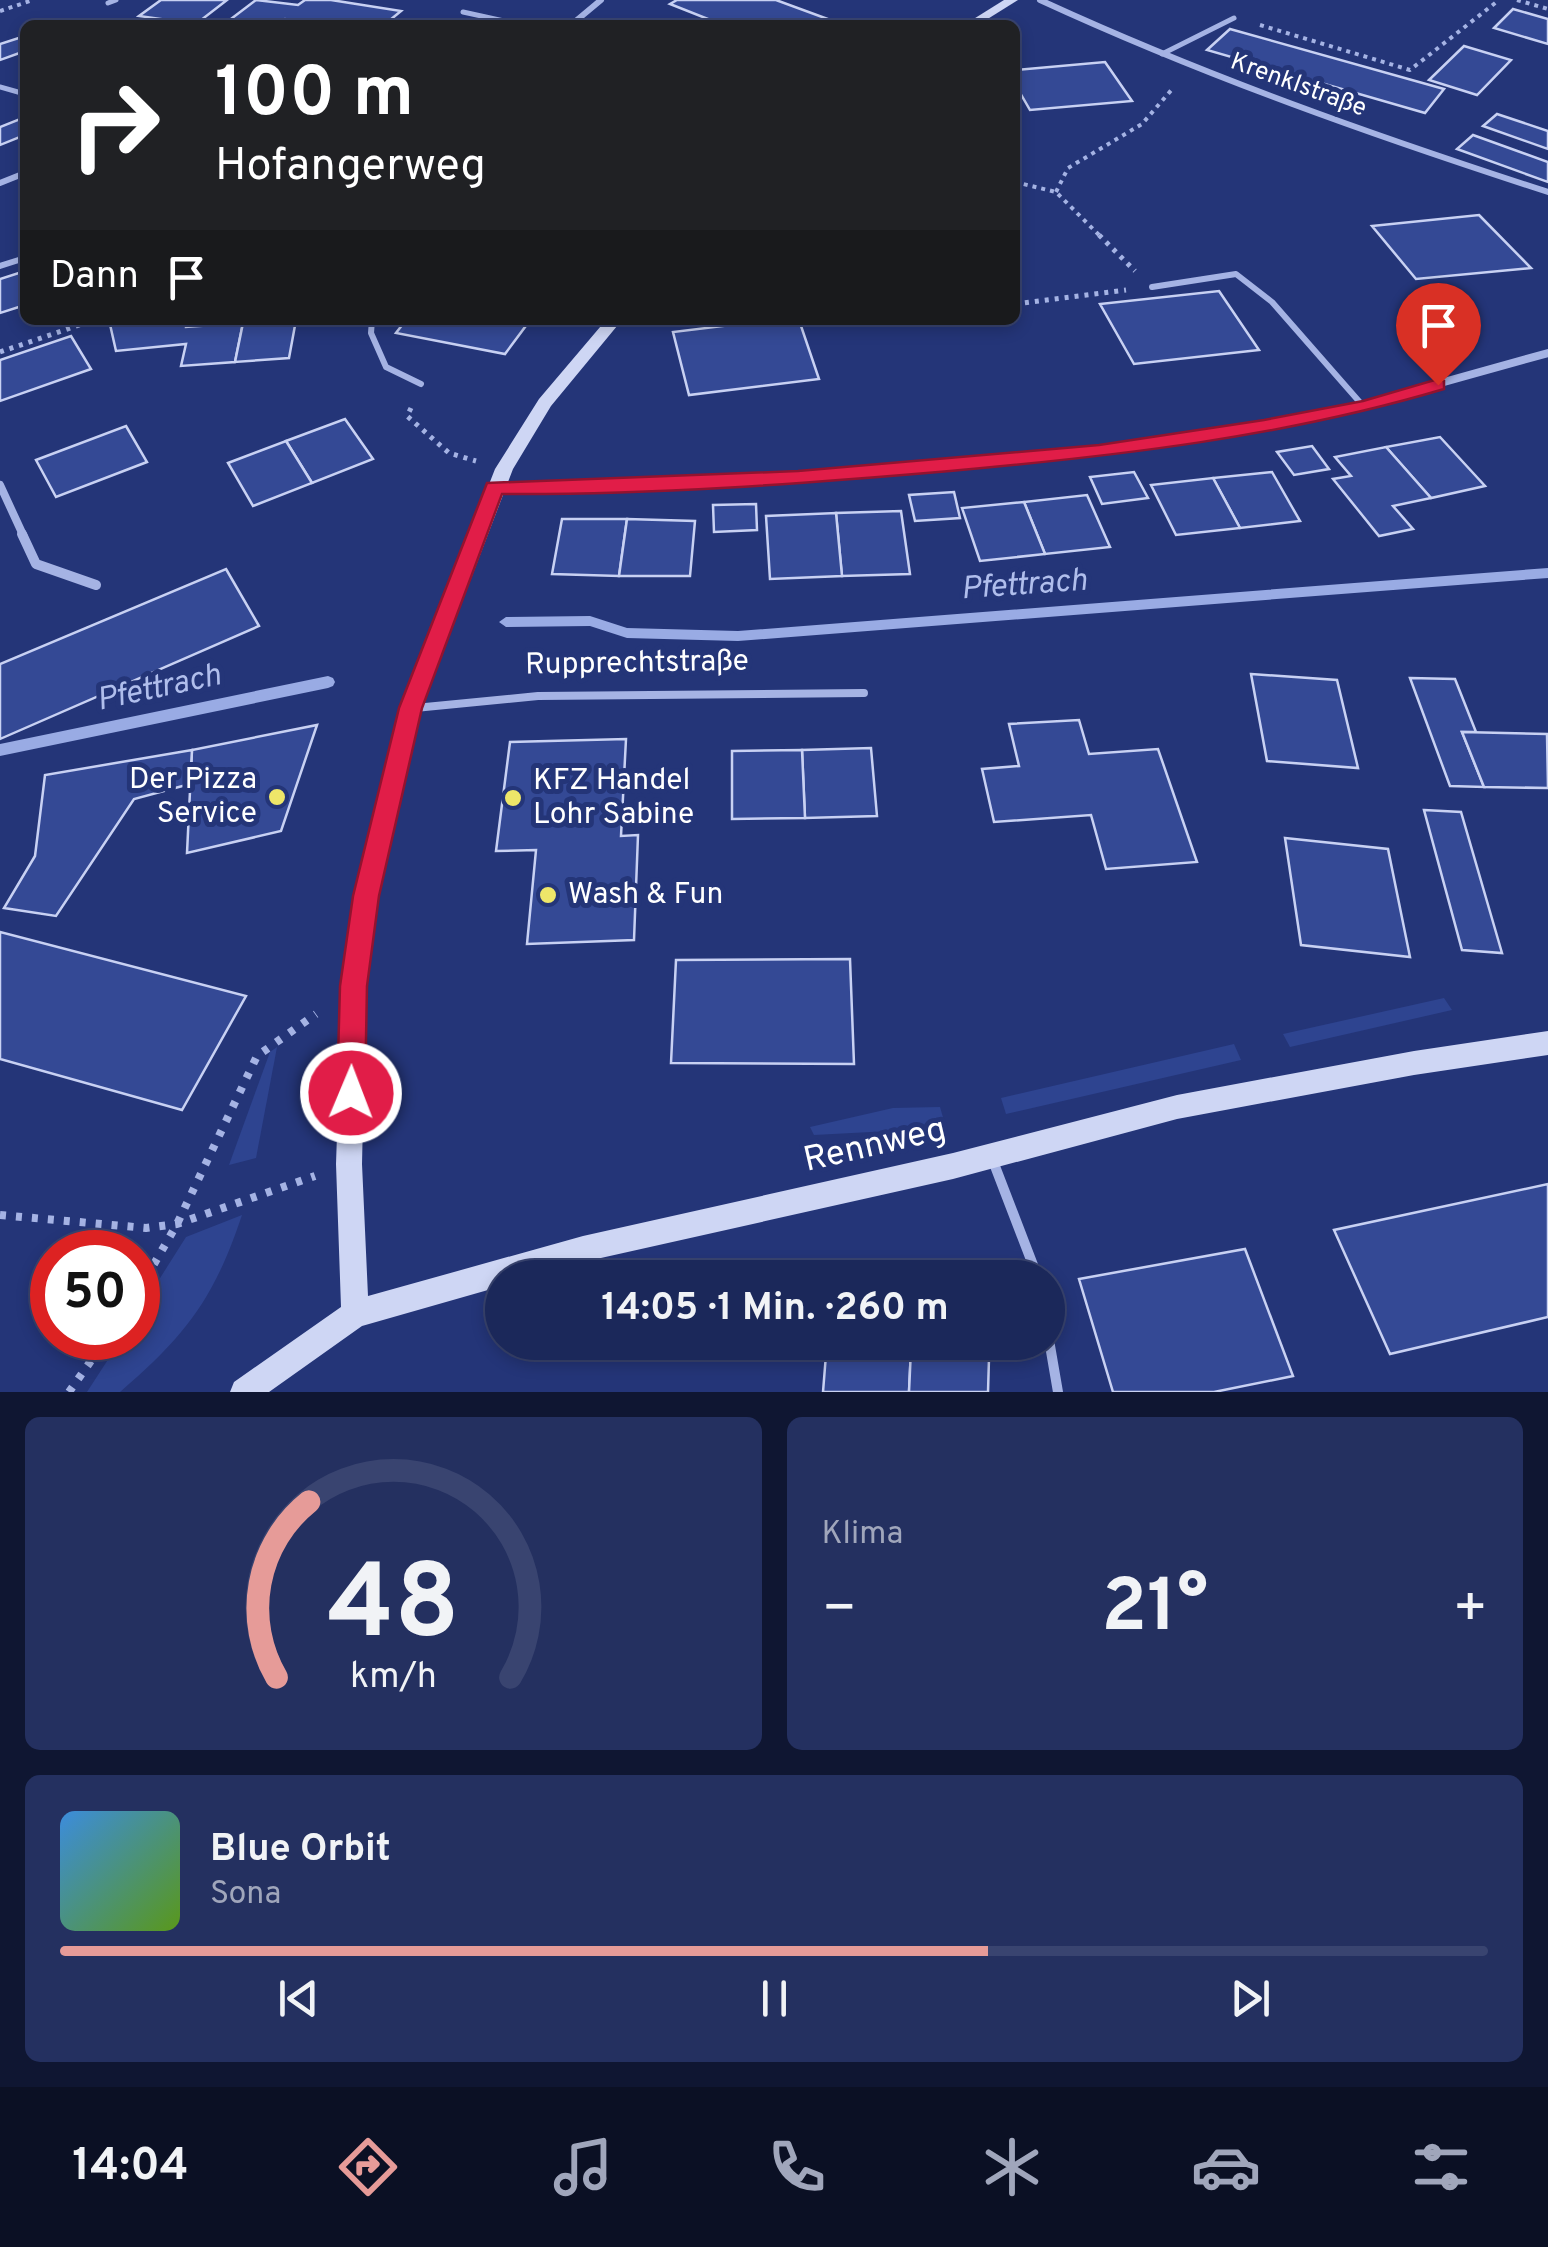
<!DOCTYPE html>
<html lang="de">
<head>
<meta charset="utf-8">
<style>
	:root { --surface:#1b285a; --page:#243060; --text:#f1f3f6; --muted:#a0a6bb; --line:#394470; --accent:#e69b98 }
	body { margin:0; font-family:Overpass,sans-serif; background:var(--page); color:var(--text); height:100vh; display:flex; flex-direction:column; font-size:38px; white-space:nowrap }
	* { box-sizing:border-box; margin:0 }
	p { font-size:32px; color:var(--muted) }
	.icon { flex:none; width:55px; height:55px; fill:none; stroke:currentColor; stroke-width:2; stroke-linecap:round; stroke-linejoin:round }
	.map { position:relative; height:1392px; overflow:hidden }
	.sheet { display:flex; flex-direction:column; gap:25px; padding:25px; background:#0f1632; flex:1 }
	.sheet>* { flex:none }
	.hud { position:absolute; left:20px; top:20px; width:1000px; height:305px; border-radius:15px; box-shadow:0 5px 15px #0003,0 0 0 2px var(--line); background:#202124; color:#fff; overflow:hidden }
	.speed { position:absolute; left:30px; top:1230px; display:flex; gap:20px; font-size:50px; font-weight:700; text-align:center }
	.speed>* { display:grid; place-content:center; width:130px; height:130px; border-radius:50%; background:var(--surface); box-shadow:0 5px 15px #0003,0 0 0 2px var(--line); line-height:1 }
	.speed .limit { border:15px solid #d22; background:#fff; color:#111 }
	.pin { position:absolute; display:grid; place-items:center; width:85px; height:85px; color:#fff; margin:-102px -42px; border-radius:50% 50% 50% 0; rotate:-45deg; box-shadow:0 0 10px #0007 }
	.pin .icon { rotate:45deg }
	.me { position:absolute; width:110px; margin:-55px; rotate:1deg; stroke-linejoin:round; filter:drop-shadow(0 0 8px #0008) }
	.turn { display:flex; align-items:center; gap:35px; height:210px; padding:0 30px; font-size:45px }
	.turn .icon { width:130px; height:130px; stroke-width:2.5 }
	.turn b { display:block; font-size:70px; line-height:85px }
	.then { display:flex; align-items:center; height:95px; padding:0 30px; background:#0003; gap:20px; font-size:38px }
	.big { font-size:75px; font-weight:700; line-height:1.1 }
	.sheet .tile { flex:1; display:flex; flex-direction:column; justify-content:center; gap:15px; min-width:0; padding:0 35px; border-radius:15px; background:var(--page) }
	.sheet .dial { align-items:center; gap:0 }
	.dial svg { height:260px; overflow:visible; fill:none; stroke:var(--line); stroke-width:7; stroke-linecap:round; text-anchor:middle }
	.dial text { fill:var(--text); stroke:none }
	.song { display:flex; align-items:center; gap:30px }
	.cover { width:120px; height:120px; border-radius:15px; background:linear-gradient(135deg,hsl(210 70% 55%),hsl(90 70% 35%)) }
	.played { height:10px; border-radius:5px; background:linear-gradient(90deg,var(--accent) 65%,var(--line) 65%) }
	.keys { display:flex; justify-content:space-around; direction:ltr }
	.heat { display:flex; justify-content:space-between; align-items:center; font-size:55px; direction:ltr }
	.sheet .tiles { flex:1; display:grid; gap:25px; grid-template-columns:1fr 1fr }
	.tile:last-child { grid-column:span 2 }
	.trip { position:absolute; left:485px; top:1260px; width:580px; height:100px; border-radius:50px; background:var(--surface); box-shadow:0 5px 15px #0003,0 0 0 2px var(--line); font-weight:700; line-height:100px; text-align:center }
	.dock { display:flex; height:160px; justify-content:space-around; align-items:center; background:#0b1024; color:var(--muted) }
	.dock .icon { width:70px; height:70px }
	.dock .active { color:var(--accent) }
	.dock b { font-size:45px; color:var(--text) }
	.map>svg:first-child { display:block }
	.green { fill:#2e4490 }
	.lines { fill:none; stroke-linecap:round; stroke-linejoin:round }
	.stream { fill:#99abe4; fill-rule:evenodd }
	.building { fill:#344995; stroke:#c8d1f3; stroke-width:2.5 }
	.path-far2 { stroke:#a5b3e4; stroke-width:4; stroke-dasharray:4 5; stroke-linecap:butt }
	.path-far1 { stroke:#a5b3e4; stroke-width:5; stroke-dasharray:4 6; stroke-linecap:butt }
	.path { stroke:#a5b3e4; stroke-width:8; stroke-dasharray:6 10; stroke-linecap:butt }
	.lane-far3 { stroke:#a5b3e4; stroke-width:5 }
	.lane-far2 { stroke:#a5b3e4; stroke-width:6 }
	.lane-far1 { stroke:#a5b3e4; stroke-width:8 }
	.lane { stroke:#a5b3e4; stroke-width:10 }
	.street-far2 { stroke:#a5b3e4; stroke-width:6 }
	.street-far1 { stroke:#a5b3e4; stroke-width:8 }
	.street { stroke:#a5b3e4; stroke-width:10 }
	.secondary { fill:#ced6f4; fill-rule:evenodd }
	.route { fill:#e11d48; stroke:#92132f; stroke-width:2.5 }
	.poi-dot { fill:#eee669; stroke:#243578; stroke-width:4 }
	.labels { text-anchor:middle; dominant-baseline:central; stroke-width:10; stroke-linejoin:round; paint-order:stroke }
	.far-street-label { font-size:25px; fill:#fff; stroke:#243578 }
	.street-label { font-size:30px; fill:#fff; stroke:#243578 }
	.poi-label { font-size:30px; fill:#fff; stroke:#243578; text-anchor:start }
	.water-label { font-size:32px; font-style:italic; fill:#b0beec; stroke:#243578 }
	.near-street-label { font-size:35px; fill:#fff; stroke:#243578 }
</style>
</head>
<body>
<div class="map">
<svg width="1548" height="1392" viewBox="0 0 1548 1392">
	<rect width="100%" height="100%" fill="#243578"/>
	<!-- green -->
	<g class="green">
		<path d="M1444 998 1452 1010 1290 1047 1283 1034Z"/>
		<path d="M1234 1044 1241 1060 1006 1114 1001 1098Z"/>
		<path d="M277 1047 256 1158 229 1165 270 1052Z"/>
		<path d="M940 1107 946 1128 814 1135 810 1127 893 1108Z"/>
		<path d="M242 1215C214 1299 186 1335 120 1392H87L122 1338H138V1313L186 1237Z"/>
	</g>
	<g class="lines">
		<!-- stream -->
		<g class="stream">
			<path d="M1548 568V578L738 641 627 638 590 626 506 627 499 622 506 617 590 616 627 628 738 631Z"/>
			<path d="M328 676 333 678 335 682 333 686 328 688 0 756V744Z"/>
		</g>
	</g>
	<!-- building -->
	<g class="building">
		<path d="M161 0H227L196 24 139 16Z"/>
		<path d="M256 0 298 5 305 0H331L401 11 384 25H320L285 19 277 25H223Z"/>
		<path d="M677 0H776L844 25H723L670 4Z"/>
		<path d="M1513 9 1548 19V44L1494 28Z"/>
		<path d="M1230 29 1444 89 1425 113 1207 50Z"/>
		<path d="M25 36V51L0 60V44Z"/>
		<path d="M1464 46 1511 60 1477 95 1429 80Z"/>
		<path d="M1105 62 1132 101 1030 110 1015 84V70Z"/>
		<path d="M1497 114 1548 131V149L1483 126Z"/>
		<path d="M25 117V135L0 145V127Z"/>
		<path d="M1473 135 1548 162V182L1457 149Z"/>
		<path d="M1479 215 1531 268 1416 279 1372 226Z"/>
		<path d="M25 271V305L0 313V279Z"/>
		<path d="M1219 291 1259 350 1134 364 1100 304Z"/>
		<path d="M109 320H186V327L243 323 235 362 181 366 186 344 116 351Z"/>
		<path d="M296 320 289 358 235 362 243 323Z"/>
		<path d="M406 320H513L528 323 505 354 396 333Z"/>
		<path d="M772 320H799L819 379 689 395 673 332Z"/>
		<path d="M71 336 91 369 0 401V360Z"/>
		<path d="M345 419 373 459 312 483 286 441Z"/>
		<path d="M126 426 147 462 56 497 36 460Z"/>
		<path d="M1440 437 1485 486 1431 498 1386 447Z"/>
		<path d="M286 441 312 483 253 506 228 463Z"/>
		<path d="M1312 446 1329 469 1294 475 1277 452Z"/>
		<path d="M1386 447 1431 498 1393 506 1413 529 1379 536 1333 479 1351 476 1335 457Z"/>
		<path d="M1134 472 1148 498 1102 504 1090 477Z"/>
		<path d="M1272 472 1300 521 1240 528 1213 478Z"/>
		<path d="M1213 478 1240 528 1176 535 1151 485Z"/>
		<path d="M954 492 960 518 915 521 909 495Z"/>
		<path d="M1087 495 1110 547 1045 554 1024 502Z"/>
		<path d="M1024 502 1045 554 980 561 962 508Z"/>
		<path d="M756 504 757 530 714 532 713 505Z"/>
		<path d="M901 511 910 574 842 576 836 513Z"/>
		<path d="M836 513 842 576 770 579 766 516Z"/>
		<path d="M562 519H627L619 576 552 574Z"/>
		<path d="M627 519 695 521 690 576H619Z"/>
		<path d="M226 569 259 626 0 739V664Z"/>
		<path d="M1251 674 1337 680 1358 768 1267 761Z"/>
		<path d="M1410 678 1455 679 1476 732H1462L1484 787 1450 786Z"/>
		<path d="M1079 720 1089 754 1158 749 1197 862 1106 869 1091 815 994 822 982 769 1019 766 1009 724Z"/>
		<path d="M317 725 281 831 187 853 192 750Z"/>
		<path d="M1462 732 1547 734 1548 788 1484 787Z"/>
		<path d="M626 739 621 836 638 835 634 940 527 944 536 850 496 851 510 742Z"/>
		<path d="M871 748 877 816 805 818 802 750Z"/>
		<path d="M192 750 190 784 134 799 56 916 4 908 35 856 45 775Z"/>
		<path d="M802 750 805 818 732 819V751Z"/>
		<path d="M1424 810 1461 812 1502 953 1462 950Z"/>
		<path d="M1285 838 1388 849 1410 957 1301 945Z"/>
		<path d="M0 932 246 996 182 1110 0 1059Z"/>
		<path d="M850 959 854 1064 671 1063 676 960Z"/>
		<path d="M1548 1184V1317L1390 1354 1334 1230Z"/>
		<path d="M1245 1249 1293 1376 1214 1392H1113L1079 1279Z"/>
		<path d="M827 1342 911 1349 909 1392H823Z"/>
		<path d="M911 1349 989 1358 988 1392H909Z"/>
	</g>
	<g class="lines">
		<!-- path-far2 -->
		<g class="path-far2">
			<path d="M1517 0 1548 9"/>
			<path d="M0 11 33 0"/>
			<path d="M1260 25 1410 70 1499 0"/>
			<path d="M1015 182 1056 192 1102 238"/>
			<path d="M1056 192 1068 168 1142 124 1174 87"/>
		</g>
		<!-- path-far1 -->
		<g class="path-far1">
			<path d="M1099 235 1135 271"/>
			<path d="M1015 304 1126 290"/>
			<path d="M0 352 94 320"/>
			<path d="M411 408 407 416 449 453 476 461"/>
		</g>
		<!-- path -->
		<g class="path">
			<path d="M0 1215 146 1228 177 1224 315 1176"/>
			<path d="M138 1292 177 1224 257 1056 316 1014"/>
			<path d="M69 1392 107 1338"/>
		</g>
		<!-- lane-far3 -->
		<g class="lane-far3">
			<path d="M108 3 116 0"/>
			<path d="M463 12 523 25"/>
			<path d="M93 21 109 25"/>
			<path d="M1162 54 1234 18"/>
			<path d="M0 87 25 94"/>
		</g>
		<!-- lane-far2 -->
		<g class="lane-far2">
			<path d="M0 266 25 258"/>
			<path d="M1152 287 1236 274 1272 302 1364 407"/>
			<path d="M372 320 371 333 386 367 421 384"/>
		</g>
		<!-- lane-far1 -->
		<path class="lane-far1" d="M415 708 538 696 864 693"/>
		<!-- lane -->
		<g class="lane">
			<path d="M993 1161 1038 1278"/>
			<path d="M1048 1334 1058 1392"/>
		</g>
		<!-- street-far2 -->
		<g class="street-far2">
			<path d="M1040 0C1205 76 1375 136 1548 192"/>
			<path d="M571 25 601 0"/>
			<path d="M0 183 25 173"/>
		</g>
		<!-- street-far1 -->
		<g class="street-far1">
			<path d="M0 485 24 537"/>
			<path d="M494 487 623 486 816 477 1143 446 1322 416 1548 353"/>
		</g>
		<!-- street -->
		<path class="street" d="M22 534 36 564 96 585"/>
		<!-- secondary -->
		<g class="secondary">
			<path d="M1004 0H1018L978 25H964Z"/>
			<path d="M606 320H622L551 406 513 469 421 709 373 914 366 987 362 1164 368 1296 583 1236 953 1153 1177 1095 1414 1051 1548 1031V1055L1414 1075 1177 1119 953 1179 583 1262 531 1278H502V1286L362 1326 269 1392H230L234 1382 341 1307 336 1164 342 987 351 914 401 709 495 469 539 399Z"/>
		</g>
	</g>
	<!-- route -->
	<path class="route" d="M1438 379 1444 381V389C1283 437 1117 456 950 471 800 484 652 495 502 494L422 708 379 896 367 986 365 1093 361 1103 351 1107 341 1103 337 1093 340 986 353 896 399 708 487 483 798 471 1099 445 1264 420 1363 401Z"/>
	<!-- markers -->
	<g class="poi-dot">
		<circle cx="277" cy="797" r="10"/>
		<circle cx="513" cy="798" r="10"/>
		<circle cx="548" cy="895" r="10"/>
	</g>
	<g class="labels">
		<!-- far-street labels -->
		<g class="far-street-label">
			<text transform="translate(1298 86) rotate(20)">Krenklstraße</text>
		</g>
		<!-- street labels -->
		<g class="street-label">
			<text transform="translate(637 664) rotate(-1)">Rupprechtstraße</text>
		</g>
		<!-- poi labels -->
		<g class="poi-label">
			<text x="257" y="780" text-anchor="end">Der Pizza<tspan x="257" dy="34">Service</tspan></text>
			<text x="533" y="781">KFZ Handel<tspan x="533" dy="34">Lohr Sabine</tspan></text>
			<text x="568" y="895">Wash &amp; Fun</text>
		</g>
		<!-- water labels -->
		<g class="water-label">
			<text transform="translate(1024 586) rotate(-4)">Pfettrach</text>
			<text transform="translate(159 689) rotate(-12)">Pfettrach</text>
		</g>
		<!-- near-street labels -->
		<g class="near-street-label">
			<text transform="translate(875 1146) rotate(-13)">Rennweg</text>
		</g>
	</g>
</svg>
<div class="speed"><div class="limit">50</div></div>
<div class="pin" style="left:1438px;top:385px;background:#d93025"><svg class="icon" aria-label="arrive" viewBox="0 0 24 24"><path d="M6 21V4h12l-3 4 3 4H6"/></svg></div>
<svg class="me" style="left:351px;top:1093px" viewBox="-20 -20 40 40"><circle r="17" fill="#e11d48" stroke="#fff" stroke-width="3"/><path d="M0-11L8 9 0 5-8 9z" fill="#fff"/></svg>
<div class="trip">14:05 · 1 Min. · 260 m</div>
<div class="hud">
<div class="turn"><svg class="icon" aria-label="right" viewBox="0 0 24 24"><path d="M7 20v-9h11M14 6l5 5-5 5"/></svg><div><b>100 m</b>Hofangerweg</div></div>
<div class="then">Dann<svg class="icon" aria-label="arrive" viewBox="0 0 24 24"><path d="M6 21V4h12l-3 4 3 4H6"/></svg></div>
</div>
</div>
<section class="sheet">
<div class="tiles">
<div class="tile dial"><svg viewBox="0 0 100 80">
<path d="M14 69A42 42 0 1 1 86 69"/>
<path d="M14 69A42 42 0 0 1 24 15" stroke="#e69b98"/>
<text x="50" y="56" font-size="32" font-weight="700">48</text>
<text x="50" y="72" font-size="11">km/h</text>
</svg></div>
<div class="tile"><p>Klima</p>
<div class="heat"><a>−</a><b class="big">21°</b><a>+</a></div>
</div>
<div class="tile">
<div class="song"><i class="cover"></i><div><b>Blue Orbit</b><p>Sona</p></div></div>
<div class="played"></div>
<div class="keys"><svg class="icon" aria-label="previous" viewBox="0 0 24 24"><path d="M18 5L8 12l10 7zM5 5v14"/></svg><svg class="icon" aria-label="pause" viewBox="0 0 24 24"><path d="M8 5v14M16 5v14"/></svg><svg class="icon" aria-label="next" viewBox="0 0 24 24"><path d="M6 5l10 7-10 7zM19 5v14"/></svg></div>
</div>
</div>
</section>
<nav class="dock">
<b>14:04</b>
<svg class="icon active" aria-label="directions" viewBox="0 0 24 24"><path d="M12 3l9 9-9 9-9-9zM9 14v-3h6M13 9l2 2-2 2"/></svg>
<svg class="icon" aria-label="music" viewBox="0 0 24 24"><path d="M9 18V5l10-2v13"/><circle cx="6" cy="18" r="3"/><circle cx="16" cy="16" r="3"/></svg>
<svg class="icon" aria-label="phone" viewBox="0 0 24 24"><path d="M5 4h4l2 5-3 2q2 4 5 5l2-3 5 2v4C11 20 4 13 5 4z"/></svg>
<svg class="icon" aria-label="climate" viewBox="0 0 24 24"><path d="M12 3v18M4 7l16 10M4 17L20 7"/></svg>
<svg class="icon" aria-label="car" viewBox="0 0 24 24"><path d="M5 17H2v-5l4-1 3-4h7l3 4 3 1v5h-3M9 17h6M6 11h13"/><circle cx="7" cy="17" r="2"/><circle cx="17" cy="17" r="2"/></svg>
<svg class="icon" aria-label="filters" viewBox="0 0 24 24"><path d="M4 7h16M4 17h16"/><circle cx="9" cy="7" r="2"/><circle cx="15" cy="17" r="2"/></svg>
</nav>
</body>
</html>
